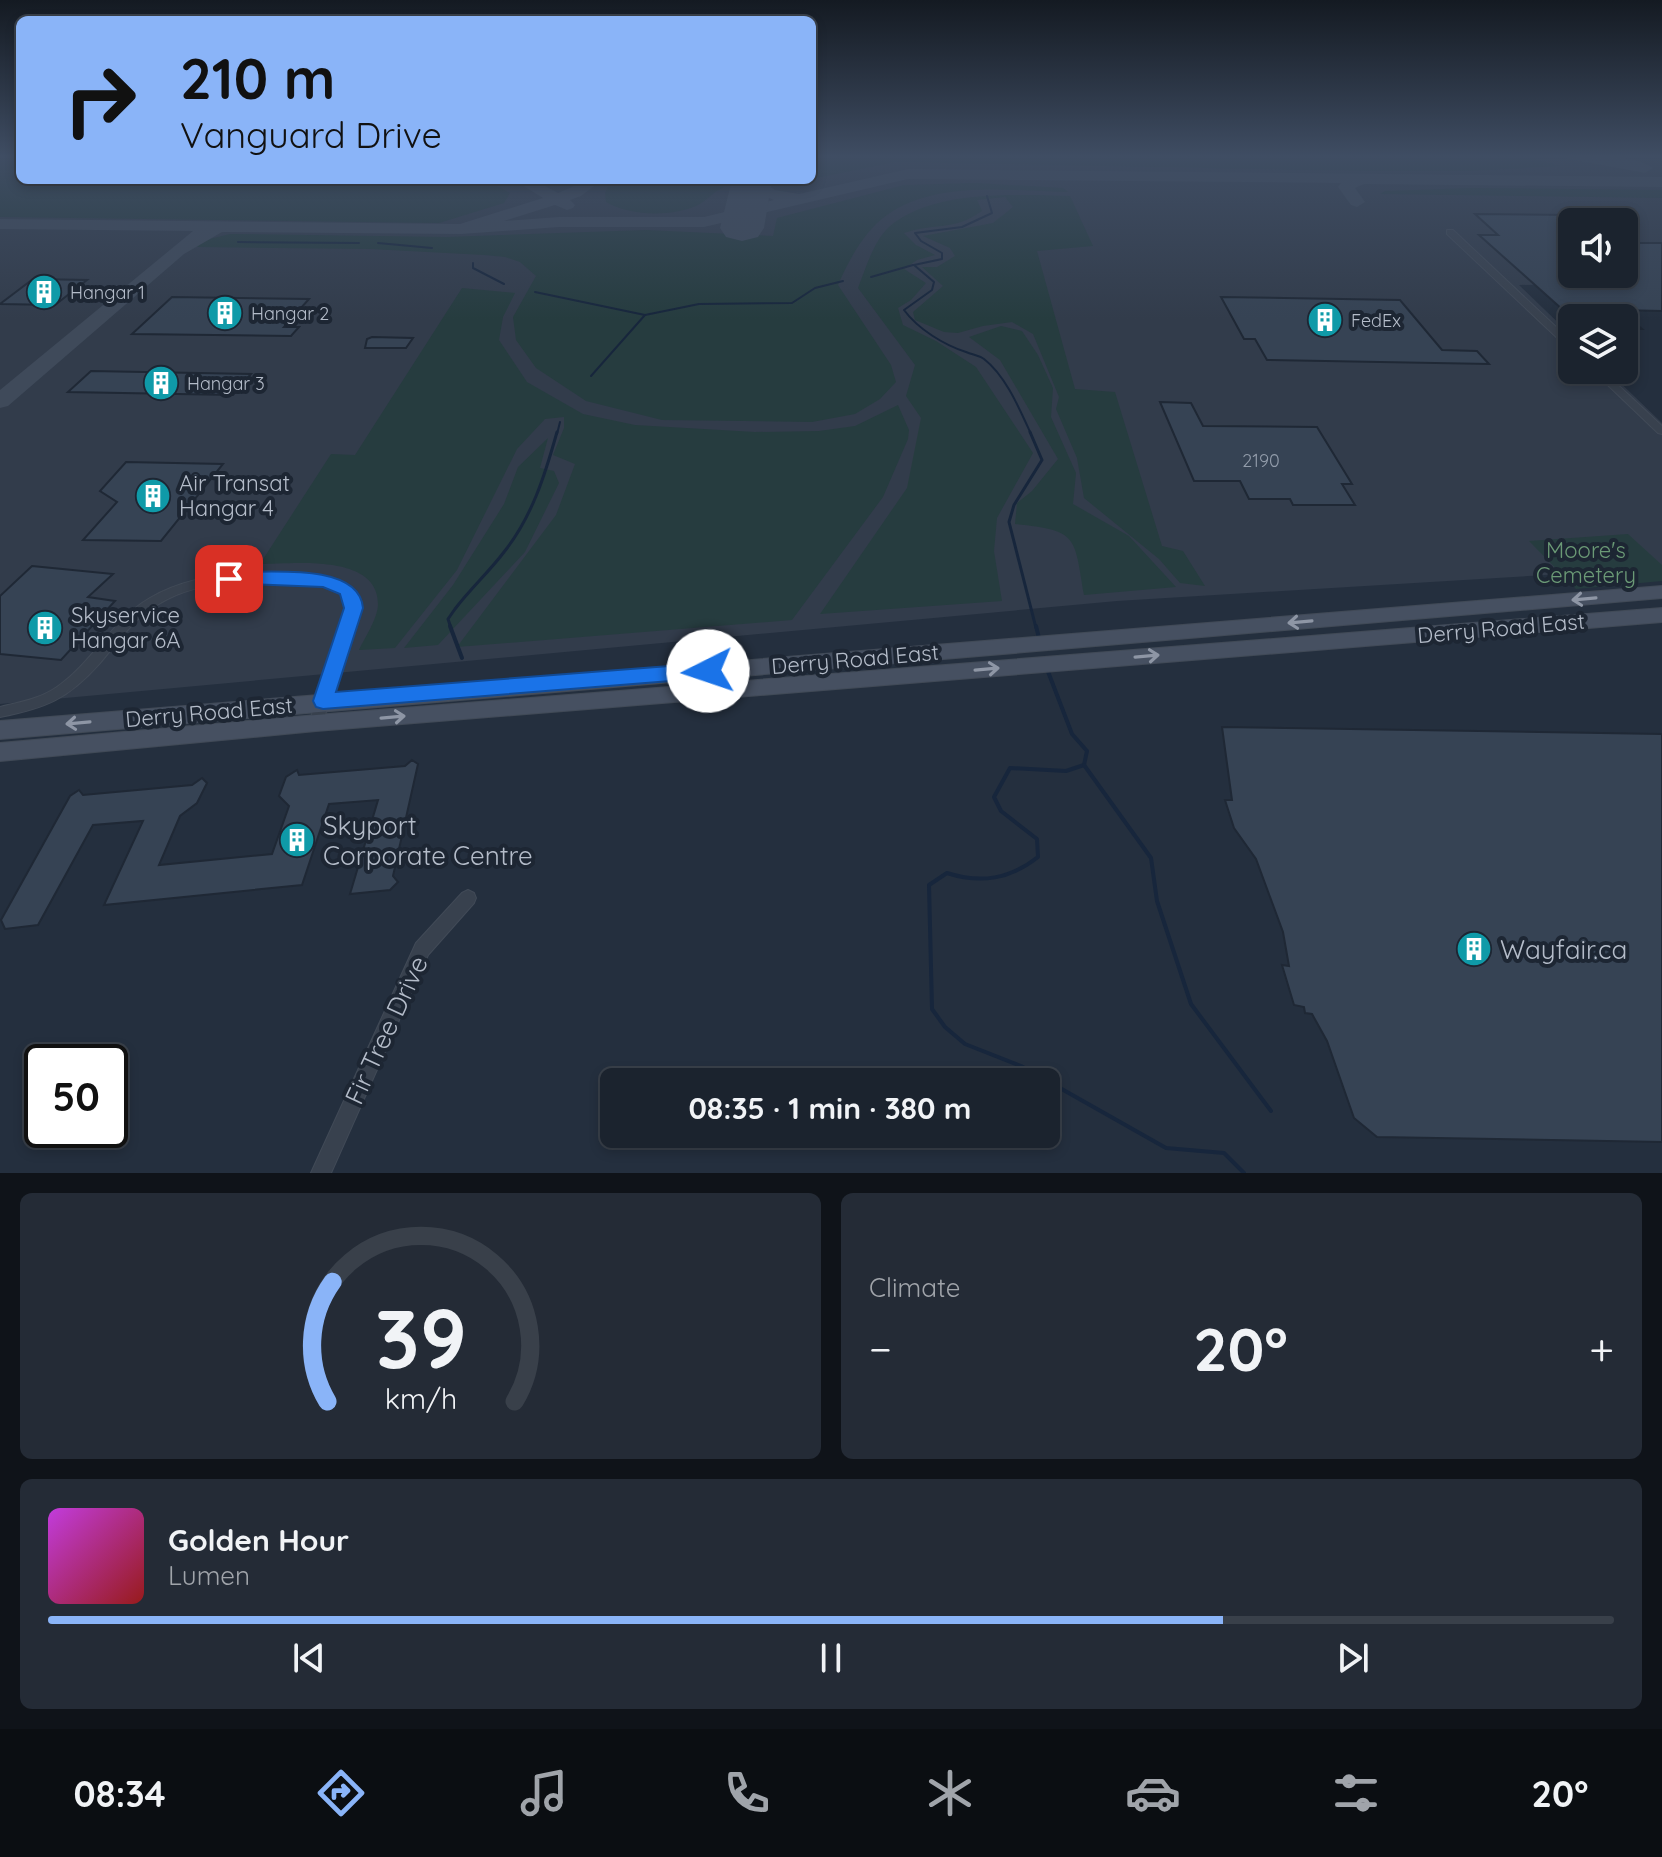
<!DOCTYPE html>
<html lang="en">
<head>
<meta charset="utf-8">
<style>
	:root { --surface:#1b232e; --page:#242b36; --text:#f1f3f6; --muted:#a0a4aa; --line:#39404a; --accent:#8ab4f8 }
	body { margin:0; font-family:Quicksand,sans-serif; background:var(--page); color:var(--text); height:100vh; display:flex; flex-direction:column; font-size:30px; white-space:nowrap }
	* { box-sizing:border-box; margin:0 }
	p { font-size:26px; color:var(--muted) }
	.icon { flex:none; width:44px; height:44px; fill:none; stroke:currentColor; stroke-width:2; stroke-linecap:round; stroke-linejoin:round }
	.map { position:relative; height:1173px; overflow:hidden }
	.panel { display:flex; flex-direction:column; gap:20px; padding:20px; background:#0f1319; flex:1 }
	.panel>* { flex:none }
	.banner { position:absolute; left:16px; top:16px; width:800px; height:168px; border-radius:12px; box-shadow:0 4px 12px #0003,0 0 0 2px var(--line); background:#8ab4f8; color:#111; overflow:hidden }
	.controls { position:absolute; left:1558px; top:208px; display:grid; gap:16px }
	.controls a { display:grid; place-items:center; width:80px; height:80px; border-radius:12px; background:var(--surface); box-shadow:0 4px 12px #0003,0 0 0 2px var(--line); font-size:40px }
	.speed { position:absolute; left:24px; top:1044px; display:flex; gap:16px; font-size:40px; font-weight:700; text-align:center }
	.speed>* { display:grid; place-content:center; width:104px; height:104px; border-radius:50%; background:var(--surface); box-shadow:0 4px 12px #0003,0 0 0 2px var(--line); line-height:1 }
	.speed .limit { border:4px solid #111; border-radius:12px; background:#fff; color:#111 }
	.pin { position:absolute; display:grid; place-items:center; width:68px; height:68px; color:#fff; margin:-34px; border-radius:16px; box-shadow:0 4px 12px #0006 }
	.me { position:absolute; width:88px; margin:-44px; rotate:266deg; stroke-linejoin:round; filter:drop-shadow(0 0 6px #0008) }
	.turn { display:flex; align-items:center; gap:28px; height:168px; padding:0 32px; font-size:36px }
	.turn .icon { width:104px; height:104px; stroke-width:2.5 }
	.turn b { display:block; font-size:56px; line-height:68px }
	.big { font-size:60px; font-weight:700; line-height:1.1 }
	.panel .tile { flex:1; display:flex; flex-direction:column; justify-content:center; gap:12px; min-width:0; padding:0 28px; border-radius:12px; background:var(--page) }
	.panel .dial { align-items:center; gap:0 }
	.dial svg { height:208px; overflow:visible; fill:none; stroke:var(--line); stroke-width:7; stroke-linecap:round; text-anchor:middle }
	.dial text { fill:var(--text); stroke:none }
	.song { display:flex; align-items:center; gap:24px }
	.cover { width:96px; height:96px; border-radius:12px; background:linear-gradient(135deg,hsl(290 70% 55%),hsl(0 70% 35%)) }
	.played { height:8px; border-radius:4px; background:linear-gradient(90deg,var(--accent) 75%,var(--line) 75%) }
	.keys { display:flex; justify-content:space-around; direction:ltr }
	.heat { display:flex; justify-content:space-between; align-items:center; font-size:44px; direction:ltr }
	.panel .tiles { flex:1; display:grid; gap:20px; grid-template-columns:1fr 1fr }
	.tile:last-child { grid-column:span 2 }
	.trip { position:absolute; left:600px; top:1068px; width:460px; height:80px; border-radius:12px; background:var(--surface); box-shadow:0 4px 12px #0003,0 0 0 2px var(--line); font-weight:700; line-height:80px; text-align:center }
	.tab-bar { display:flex; height:128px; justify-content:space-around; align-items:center; background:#0b0e12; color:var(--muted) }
	.tab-bar .icon { width:56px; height:56px }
	.tab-bar .selected { color:var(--accent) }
	.tab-bar b { font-size:36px; color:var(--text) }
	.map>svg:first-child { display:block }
	.airport { fill:#323c4b; fill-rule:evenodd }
	.green { fill:#263c3f }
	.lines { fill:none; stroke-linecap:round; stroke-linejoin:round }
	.stream-far2 { stroke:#17263c; stroke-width:2 }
	.stream-far1 { stroke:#17263c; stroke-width:3 }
	.stream { stroke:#17263c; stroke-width:4 }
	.taxiway { fill:#3f4a5a; fill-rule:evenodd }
	.runway { fill:#3f4a5a; fill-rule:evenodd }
	.building { fill:#364354; stroke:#1f2835; stroke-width:2 }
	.minor-casing { stroke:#414a57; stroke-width:2 }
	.secondary-casing { stroke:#414a57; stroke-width:2 }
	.minor { fill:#38414e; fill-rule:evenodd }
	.secondary { fill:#465061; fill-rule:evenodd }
	.oneway { stroke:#8e96a5 }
	.route { fill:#1a73e8; stroke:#114b97; stroke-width:2 }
	.labels { text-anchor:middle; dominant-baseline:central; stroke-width:8; stroke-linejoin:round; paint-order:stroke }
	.far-poi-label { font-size:18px; fill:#b4bcc9; stroke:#1d2633; text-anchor:start }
	.number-label { font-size:18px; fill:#929caa }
	.poi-label { font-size:22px; fill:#b4bcc9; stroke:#1d2633; text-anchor:start }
	.park-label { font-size:22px; fill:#6b9a76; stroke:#1d2633 }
	.street-label { font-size:22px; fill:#b4bcc9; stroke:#1d2633 }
	.near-poi-label { font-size:26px; fill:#b4bcc9; stroke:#1d2633; text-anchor:start }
	.near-street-label { font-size:26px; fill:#b4bcc9; stroke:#1d2633 }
</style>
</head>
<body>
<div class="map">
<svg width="1662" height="1173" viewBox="0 0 1662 1173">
	<rect width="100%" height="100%" fill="#242f3e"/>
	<!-- airport -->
	<path class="airport" d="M0 155H20V180H812V155H1662V282L1519 285 1572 336V370H1607L1662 423V568L1117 601 0 704ZM1572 222H1624V274H1572Z"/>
	<!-- green -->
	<g class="green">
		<path d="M0 155H20V180H486L510 193 504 203 439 223 0 217Z"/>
		<path d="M812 155H1518L1561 166 1471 171H1365L895 162 812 179Z"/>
		<path d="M611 180H725L723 188C712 192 707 201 696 206 670 217 630 216 606 202L605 193Z"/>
		<path d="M976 183 1063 188 1068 192C1011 191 936 180 887 215 864 231 849 260 838 285L891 365 896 382 880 399 855 414 812 422 662 420 586 401 536 368 516 340 513 317 536 276 520 262 505 257 484 255 370 249 197 247 205 240 230 234 447 237 646 230 773 236 777 218 904 185Z"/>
		<path d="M1472 188 1662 190V198L1380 194 1385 191Z"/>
		<path d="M1070 196 1093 246 1037 251 1075 389 1115 392 1162 546 1183 551 1205 586 1180 583 1159 559 1084 498 1077 458 1056 409 1059 397 1033 334 1012 322 983 326 958 333 944 332 915 320 913 312 943 286 922 267H937L955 256 950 248 923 236 993 223 1013 207 1005 197 977 200 982 211C952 232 936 222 904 233L916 245 935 255 917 260 904 269 926 283 911 300 898 308 903 325 936 341 976 367 1033 453 997 518 994 551 1002 601 820 614 907 488 921 418 906 396 915 365 858 288C866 268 873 242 889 227 933 189 1016 195 1070 196Z"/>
		<path d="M462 288 515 293 503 317 499 340 527 382 583 414 635 425 755 432 819 431 855 426 898 405 909 430 908 439 883 497 792 620 457 647 556 515 575 464 553 455 564 428V417L545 419 517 449 457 570 395 648 359 650C365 637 378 618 378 604 378 553 292 564 260 564L331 454 355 455Z"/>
		<path d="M1001 326 1022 331 1038 355 1053 388 1051 417 1076 473 1073 504 1129 536 1176 587 1084 595C1074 535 1078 531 1015 524L1017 503 1032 491 1058 459 1000 360 969 337Z"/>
		<path d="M548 438 540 468 554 471 559 483 525 552 438 645 404 648 453 585 504 504 518 467Z"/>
		<path d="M1628 534 1662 565V581L1576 589 1529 541Z"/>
	</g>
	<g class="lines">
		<!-- stream-far2 -->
		<g class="stream-far2">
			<path d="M987 196 992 213 962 227 915 233 921 241 942 253V259L914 265 934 282 932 290 904 310C918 329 944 345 966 352 973 355 978 355 984 359 1006 376 1020 410 1031 434"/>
			<path d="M238 242 359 243"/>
			<path d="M378 243 432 248"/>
			<path d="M473 263V268L504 284"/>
			<path d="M871 277 913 265"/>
			<path d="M535 292 645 315 699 304 792 303 815 288 843 281"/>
			<path d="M591 376 645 315"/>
			<path d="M557 434 560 422"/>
		</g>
		<!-- stream-far1 -->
		<g class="stream-far1">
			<path d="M1030 432 1042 460 1014 505 1009 522 1036 628"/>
			<path d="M451 628 448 619 455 609C470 589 489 572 504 552 532 517 545 475 557 432"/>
		</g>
		<!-- stream -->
		<g class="stream">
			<path d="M450 626 462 658"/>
			<path d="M1036 626 1039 638"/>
			<path d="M1047 669 1072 734 1087 751 1084 765 1066 771 1010 768 994 797 1001 811 1037 839 1038 857C1010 879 981 884 947 873L929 885 932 1009 945 1027 965 1044 1021 1066 1166 1148 1224 1153 1244 1173"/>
			<path d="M1084 765 1151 858 1157 901 1191 1004 1271 1111"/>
		</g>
		<!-- taxiway -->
		<g class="taxiway">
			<path d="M1562 155C1584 155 1635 154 1653 168L1645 173 1569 159Z"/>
			<path d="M908 169 1662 177V187L1364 184 1355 188 1365 202 1357 207 1351 205 1338 187 1341 183 908 179 704 227H559L461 234 222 232 184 254 8 406 0 408V390L193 231 0 229V219L460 224 543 198 514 180H534L558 193 586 181 594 186 581 196 570 200 575 205 573 208 567 210 555 205 504 221 559 217H704L774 200 754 192 744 180H760L775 190 799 194Z"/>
		</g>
		<!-- runway -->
		<path class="runway" d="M732 180H772L764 228 758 237 742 241 726 237 720 228Z"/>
	</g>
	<!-- building -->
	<g class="building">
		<path d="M1475 214 1572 215V274H1624V232L1640 243H1662V311L1619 310 1642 329H1624V318H1572L1479 235H1498Z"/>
		<path d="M33 279 87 280 55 305 0 304Z"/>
		<path d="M172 297 309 299 284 327H299L291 336 132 334Z"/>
		<path d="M1221 297 1400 300 1442 350 1477 351 1489 364 1267 360 1255 339H1244Z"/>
		<path d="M372 337 413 338 406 348H365L367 339Z"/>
		<path d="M91 371 251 374 233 395 68 392Z"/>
		<path d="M1160 402 1191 403 1203 426 1317 427 1352 484H1342L1355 505H1293L1290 499H1249L1240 481H1194Z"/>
		<path d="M126 462 223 464 161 541 83 540 117 502 100 491Z"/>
		<path d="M32 566 113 574 88 597 115 601 61 660 0 654V596Z"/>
		<path d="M1222 727 1662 734V1142L1377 1137 1354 1118 1327 1041 1312 1014 1305 1013 1304 1007 1294 1005 1282 965 1289 966 1283 932 1256 859 1234 828 1225 800H1232Z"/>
		<path d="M412 760 418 764 393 876 398 882 390 890 350 894 378 800 329 804 302 885 104 905 143 821 93 825 38 925 5 929 1 920 70 796 79 790 83 795 192 785 202 778 207 783 197 803 180 816 159 865 272 854 289 806 279 796 286 777 297 770 299 775 405 766Z"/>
	</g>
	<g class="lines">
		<defs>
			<g id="minor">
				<path d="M1447 230H1453L1572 342V350L1569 349 1447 234Z"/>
				<path d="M1592 370H1602L1662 426V434L1658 433Z"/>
				<path d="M244 574C268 575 331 571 349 586 356 592 358 600 360 608L321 727 316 729 311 727 309 723 348 608C345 597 341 591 330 587 314 584 297 584 281 583 226 581 179 582 136 621 123 634 112 649 100 663 68 699 46 708 0 717V707C20 702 40 699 57 687 93 662 112 620 150 598 179 581 211 575 244 574Z"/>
				<path d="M468 890 474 893 476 898 474 903 428 955 331 1173H311L416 943 462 893Z"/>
			</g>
			<g id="secondary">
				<path d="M1662 586V598L0 739V721Z"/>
				<path d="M1662 608V622L316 731 0 761V743L316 715Z"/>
			</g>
		</defs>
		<!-- minor casing -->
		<use href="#minor" class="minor-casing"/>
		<!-- secondary casing -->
		<use href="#secondary" class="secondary-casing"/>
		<!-- minor -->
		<use href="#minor" class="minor"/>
		<!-- secondary -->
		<use href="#secondary" class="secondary"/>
	</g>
	<!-- one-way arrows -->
	<defs><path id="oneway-shaft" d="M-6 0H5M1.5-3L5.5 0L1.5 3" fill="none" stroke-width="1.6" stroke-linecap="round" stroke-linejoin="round" transform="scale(2)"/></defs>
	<g class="oneway">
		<use href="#oneway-shaft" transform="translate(1584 599) rotate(175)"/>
		<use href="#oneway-shaft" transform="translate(1300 622) rotate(175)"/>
		<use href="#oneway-shaft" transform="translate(1147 656) rotate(-5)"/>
		<use href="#oneway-shaft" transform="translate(987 669) rotate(-5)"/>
		<use href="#oneway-shaft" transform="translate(393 717) rotate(-5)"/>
		<use href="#oneway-shaft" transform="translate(78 723) rotate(175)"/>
	</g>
	<!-- sky -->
	<linearGradient id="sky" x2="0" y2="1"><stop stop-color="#141a22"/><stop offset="0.49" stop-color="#3f4d63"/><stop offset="1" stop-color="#3f4d63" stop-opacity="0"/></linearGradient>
	<rect width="1662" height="319" fill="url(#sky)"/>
	<!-- route -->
	<path class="route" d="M229 572C264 573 359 561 363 608L336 692 708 663 715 665 718 671 715 676 708 678 323 709 316 707 313 701 344 608 340 594 323 587 223 583 220 579 223 574Z"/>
	<!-- icons -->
	<defs>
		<symbol id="building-disc" viewBox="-11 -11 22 22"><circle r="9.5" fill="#0f9aa8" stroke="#1d2633"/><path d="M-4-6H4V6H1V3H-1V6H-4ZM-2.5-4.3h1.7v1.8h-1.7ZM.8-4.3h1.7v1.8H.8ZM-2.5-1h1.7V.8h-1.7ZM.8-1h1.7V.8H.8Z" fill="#fff"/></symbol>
	</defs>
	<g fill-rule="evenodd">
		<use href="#building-disc" x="24" y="272" width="40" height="40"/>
		<use href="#building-disc" x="205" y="293" width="40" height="40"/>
		<use href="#building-disc" x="1305" y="300" width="40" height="40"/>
		<use href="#building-disc" x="141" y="363" width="40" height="40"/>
		<use href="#building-disc" x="133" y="476" width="40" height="40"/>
		<use href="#building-disc" x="25" y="608" width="40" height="40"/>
		<use href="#building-disc" x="277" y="820" width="40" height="40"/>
		<use href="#building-disc" x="1454" y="929" width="40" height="40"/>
	</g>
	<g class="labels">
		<!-- far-poi labels -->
		<g class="far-poi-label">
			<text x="70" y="292">Hangar 1</text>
			<text x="251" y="313">Hangar 2</text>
			<text x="1351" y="320">FedEx</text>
			<text x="187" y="383">Hangar 3</text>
		</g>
		<!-- number labels -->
		<g class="number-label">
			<text x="1261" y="460">2190</text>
		</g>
		<!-- poi labels -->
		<g class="poi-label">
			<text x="179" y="483">Air Transat<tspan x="179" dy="25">Hangar 4</tspan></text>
			<text x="71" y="615">Skyservice<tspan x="71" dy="25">Hangar 6A</tspan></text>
		</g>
		<!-- park labels -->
		<g class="park-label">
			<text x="1586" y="550">Moore's<tspan x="1586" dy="25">Cemetery</tspan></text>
		</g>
		<!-- street labels -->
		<g class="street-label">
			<text transform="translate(1501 628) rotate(-5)">Derry Road East</text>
			<text transform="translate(855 659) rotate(-5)">Derry Road East</text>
			<text transform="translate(209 712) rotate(-5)">Derry Road East</text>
		</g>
		<!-- near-poi labels -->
		<g class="near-poi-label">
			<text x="323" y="825">Skyport<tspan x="323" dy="30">Corporate Centre</tspan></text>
			<text x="1500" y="949">Wayfair.ca</text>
		</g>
		<!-- near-street labels -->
		<g class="near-street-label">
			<text transform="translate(386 1030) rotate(-65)">Fir Tree Drive</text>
		</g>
	</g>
</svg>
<div class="controls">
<a><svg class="icon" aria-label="sound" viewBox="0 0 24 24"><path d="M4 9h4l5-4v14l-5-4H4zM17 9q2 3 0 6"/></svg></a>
<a><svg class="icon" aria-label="layers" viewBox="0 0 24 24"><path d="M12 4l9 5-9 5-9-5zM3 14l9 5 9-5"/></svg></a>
</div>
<div class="speed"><div class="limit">50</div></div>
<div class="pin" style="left:229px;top:579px;background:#d93025"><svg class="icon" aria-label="arrive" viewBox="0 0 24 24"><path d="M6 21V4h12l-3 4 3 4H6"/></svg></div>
<svg class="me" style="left:708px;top:671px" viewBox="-20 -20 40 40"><circle r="19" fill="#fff"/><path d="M0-13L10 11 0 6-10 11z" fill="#1a73e8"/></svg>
<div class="trip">08:35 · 1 min · 380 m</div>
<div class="banner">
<div class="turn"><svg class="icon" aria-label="right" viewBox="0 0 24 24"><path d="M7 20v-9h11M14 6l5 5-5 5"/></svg><div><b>210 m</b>Vanguard Drive</div></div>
</div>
</div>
<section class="panel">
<div class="tiles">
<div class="tile dial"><svg viewBox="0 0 100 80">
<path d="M14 69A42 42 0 1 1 86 69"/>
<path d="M14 69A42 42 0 0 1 16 23" stroke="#8ab4f8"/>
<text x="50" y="56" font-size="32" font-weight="700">39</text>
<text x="50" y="72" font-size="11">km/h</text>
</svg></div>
<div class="tile"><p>Climate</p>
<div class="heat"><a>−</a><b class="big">20°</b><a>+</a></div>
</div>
<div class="tile">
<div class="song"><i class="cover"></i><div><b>Golden Hour</b><p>Lumen</p></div></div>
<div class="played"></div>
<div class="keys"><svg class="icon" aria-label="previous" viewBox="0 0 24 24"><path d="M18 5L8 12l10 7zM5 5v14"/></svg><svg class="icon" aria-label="pause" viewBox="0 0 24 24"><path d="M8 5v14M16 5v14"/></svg><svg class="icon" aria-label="next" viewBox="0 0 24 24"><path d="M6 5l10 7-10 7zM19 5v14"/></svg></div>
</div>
</div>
</section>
<nav class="tab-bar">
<b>08:34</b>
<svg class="icon selected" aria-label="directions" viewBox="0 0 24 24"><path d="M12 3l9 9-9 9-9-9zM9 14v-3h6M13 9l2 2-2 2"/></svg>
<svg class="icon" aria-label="music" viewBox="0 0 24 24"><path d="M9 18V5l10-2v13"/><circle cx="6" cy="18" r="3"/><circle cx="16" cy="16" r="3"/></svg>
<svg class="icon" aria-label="phone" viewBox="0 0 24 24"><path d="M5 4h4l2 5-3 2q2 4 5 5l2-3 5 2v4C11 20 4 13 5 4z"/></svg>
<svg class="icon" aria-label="climate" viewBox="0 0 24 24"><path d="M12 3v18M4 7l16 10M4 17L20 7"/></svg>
<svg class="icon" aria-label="car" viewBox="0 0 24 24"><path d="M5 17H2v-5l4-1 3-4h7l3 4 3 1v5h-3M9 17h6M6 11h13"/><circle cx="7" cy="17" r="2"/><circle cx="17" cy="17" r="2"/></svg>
<svg class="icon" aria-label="filters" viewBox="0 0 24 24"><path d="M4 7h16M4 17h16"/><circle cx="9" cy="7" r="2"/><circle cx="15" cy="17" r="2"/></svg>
<b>20°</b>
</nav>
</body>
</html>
